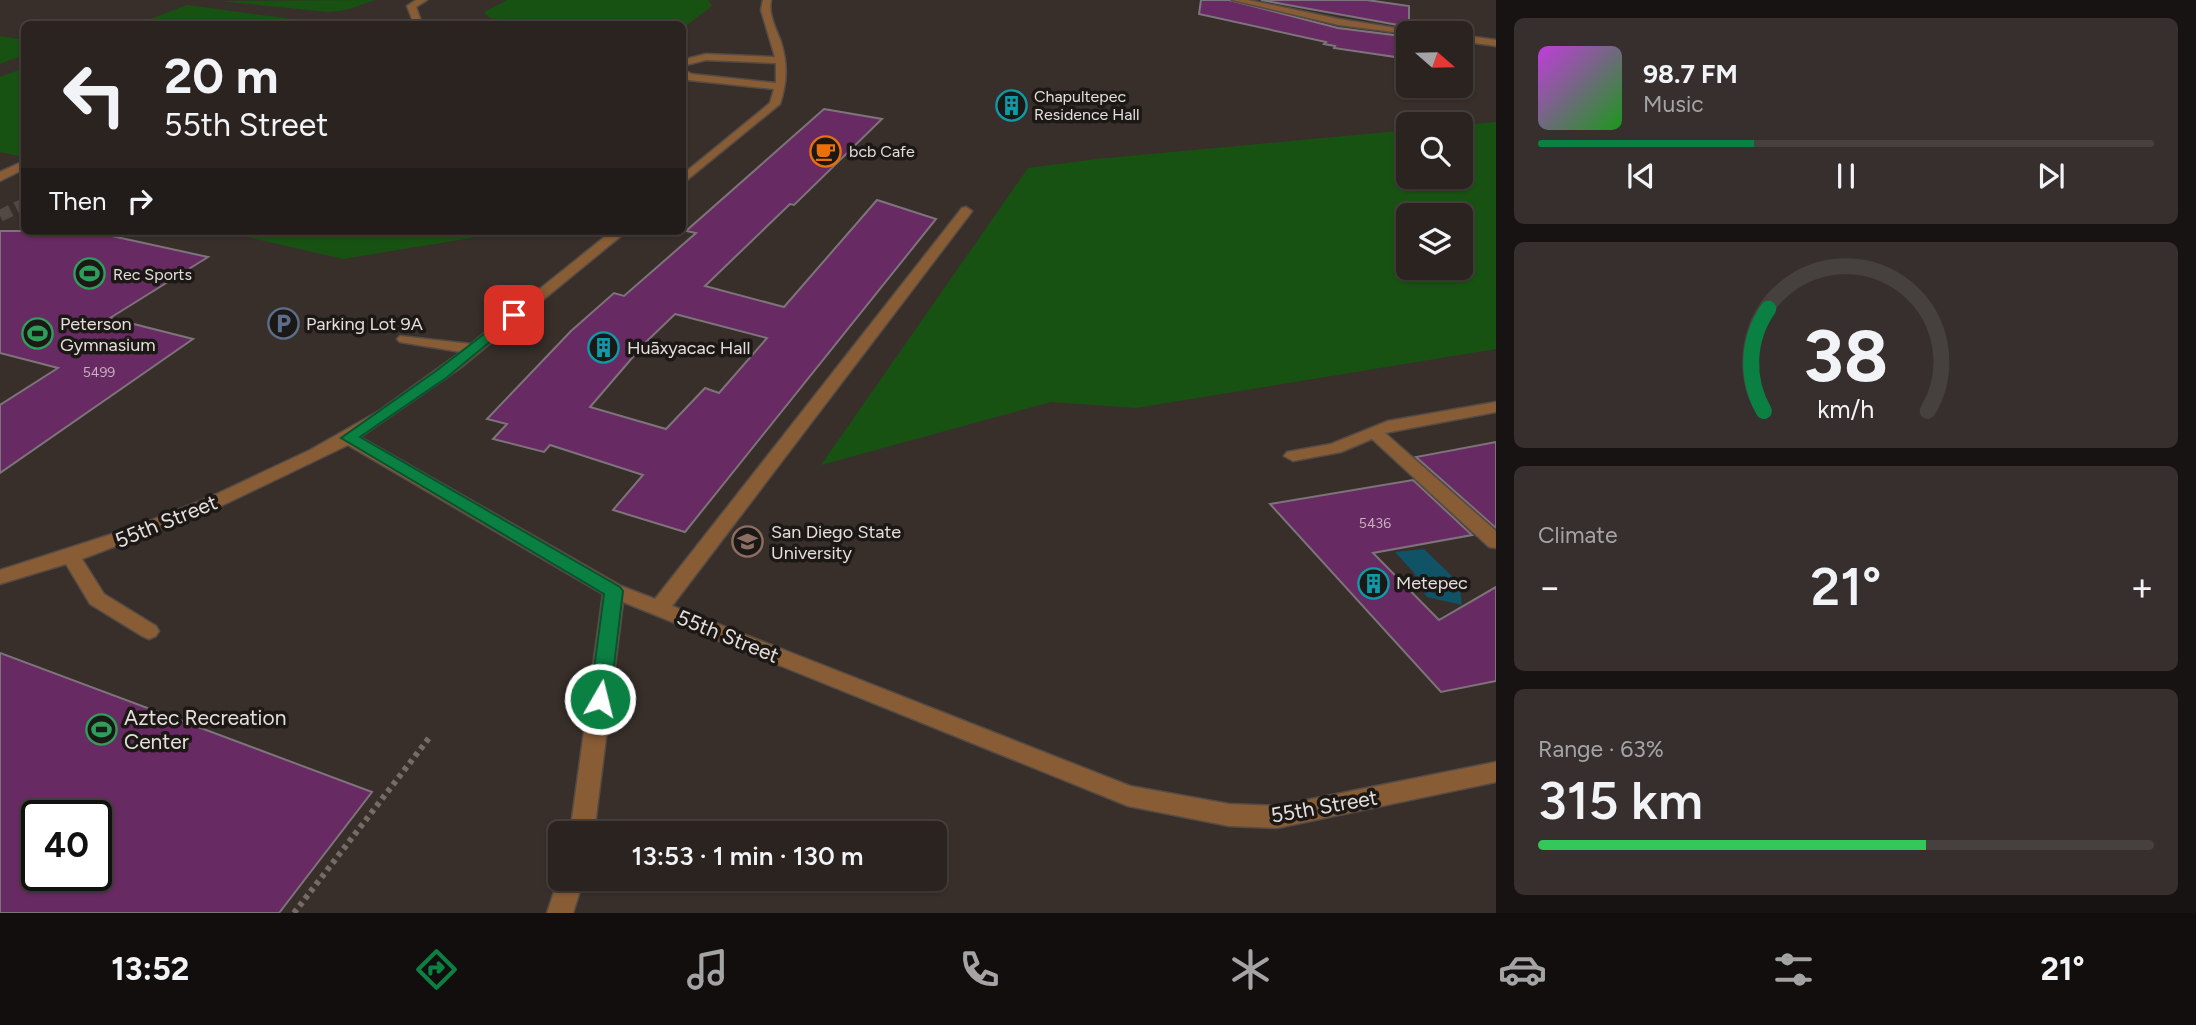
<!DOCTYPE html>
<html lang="en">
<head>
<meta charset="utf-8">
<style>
	:root { --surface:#2a2320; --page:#362f2d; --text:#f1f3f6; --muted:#a5a4a5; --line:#46403e; --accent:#0b8043 }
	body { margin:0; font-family:Figtree,sans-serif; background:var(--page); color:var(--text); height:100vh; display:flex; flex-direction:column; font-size:26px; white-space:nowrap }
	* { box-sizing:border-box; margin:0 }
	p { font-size:23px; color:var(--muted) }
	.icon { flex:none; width:38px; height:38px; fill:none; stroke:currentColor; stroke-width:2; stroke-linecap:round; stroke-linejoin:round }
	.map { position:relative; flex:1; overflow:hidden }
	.details { display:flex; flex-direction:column; gap:18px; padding:18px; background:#171312; width:700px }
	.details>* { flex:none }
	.banner { position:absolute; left:21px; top:21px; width:665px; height:214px; border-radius:10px; box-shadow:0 2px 5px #0004,0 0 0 2px var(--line); background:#2a2320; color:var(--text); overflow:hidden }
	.needle { width:46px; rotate:110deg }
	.tools { position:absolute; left:1396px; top:21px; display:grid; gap:14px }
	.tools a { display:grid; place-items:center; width:77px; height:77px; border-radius:10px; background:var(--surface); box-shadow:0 2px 5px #0004,0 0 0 2px var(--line); font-size:35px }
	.speed { position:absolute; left:21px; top:800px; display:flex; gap:14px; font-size:35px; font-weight:700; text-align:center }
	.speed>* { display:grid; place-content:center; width:91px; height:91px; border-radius:50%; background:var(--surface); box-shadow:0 2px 5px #0004,0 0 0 2px var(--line); line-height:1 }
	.speed .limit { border:4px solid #111; border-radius:10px; background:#fff; color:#111 }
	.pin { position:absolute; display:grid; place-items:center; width:60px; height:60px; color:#fff; margin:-30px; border-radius:14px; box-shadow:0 4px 10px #0006 }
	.me { position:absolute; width:77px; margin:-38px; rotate:8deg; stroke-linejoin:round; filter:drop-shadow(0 0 5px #0008) }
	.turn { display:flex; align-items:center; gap:24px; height:147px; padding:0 28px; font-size:32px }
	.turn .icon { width:91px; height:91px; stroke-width:2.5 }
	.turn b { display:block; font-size:49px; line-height:60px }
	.then { display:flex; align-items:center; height:66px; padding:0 28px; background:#0003; gap:14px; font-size:26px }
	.big { font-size:52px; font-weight:600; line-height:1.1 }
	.details .widget { flex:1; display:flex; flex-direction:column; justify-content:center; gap:10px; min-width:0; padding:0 24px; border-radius:10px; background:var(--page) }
	.details .dial { align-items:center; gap:0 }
	.dial svg { height:182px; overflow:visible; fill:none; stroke:var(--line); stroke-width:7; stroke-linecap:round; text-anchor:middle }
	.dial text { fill:var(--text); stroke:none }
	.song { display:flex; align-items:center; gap:21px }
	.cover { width:84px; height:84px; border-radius:10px; background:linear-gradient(135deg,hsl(290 70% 55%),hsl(120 70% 35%)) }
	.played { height:7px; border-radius:4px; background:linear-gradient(90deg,var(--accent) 35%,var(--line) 35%) }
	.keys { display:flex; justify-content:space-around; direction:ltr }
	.heat { display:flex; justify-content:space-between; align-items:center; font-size:38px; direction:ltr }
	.charge { height:10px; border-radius:5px; background:linear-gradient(90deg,#34c759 63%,var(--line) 0) }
	.trip { position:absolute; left:548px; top:821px; width:399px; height:70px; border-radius:10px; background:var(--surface); box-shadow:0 2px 5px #0004,0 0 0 2px var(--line); font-weight:600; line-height:70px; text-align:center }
	.tabs { display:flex; height:112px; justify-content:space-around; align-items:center; background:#110e0d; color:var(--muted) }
	.tabs .icon { width:49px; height:49px }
	.tabs .current { color:var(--accent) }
	.tabs b { font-size:32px; color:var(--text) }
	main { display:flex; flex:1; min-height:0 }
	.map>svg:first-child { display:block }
	.green { fill:#185212; fill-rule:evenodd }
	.water { fill:#105266 }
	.building { fill:#682a62; stroke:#7d747b; stroke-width:2; fill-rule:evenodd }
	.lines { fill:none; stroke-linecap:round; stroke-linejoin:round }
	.minor-tunnel { stroke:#524945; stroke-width:12; stroke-dasharray:12 6; stroke-linecap:butt }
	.minor-casing { stroke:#544b46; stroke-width:3 }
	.path { stroke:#746c67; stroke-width:6; stroke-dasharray:4.5 4.5; stroke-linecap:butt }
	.minor { fill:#885c34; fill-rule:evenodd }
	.route { fill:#0b8043; stroke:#07532c; stroke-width:2 }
	.labels { text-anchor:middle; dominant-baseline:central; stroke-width:7; stroke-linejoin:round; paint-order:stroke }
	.number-label { font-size:14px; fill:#c6b2be }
	.far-poi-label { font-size:16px; fill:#e5dfdc; stroke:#1c1816; text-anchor:start }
	.poi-label { font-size:18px; fill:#e5dfdc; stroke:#1c1816; text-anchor:start }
	.near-street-label { font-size:21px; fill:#e5dfdc; stroke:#1c1816 }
	.near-poi-label { font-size:21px; fill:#e5dfdc; stroke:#1c1816; text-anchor:start }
</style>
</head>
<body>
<main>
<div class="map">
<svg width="1496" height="913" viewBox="0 0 1496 913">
	<rect width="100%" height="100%" fill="#382f2a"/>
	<!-- green -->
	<g class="green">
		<path d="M375 0 346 10 329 12 220 1Z"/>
		<path d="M507 0H708L712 6 683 28 682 24H543L490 18 484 12Z"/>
		<path d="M187 5 322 23 137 24Z"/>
		<path d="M0 36 24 40V55L0 64Z"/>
		<path d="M24 68V157L0 152V77Z"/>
		<path d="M1496 122V349L1136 408 1051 402 821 465 1028 168 1096 159 1409 130V177H1461V125ZM1409 215H1461V268H1409Z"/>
		<path d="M222 231H486L471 238 343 259Z"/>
	</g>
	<!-- water -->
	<path class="water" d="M1424 549 1459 583 1462 605 1427 597 1416 582 1415 574 1395 552Z"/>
	<!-- building -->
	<g class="building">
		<path d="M1201 0H1229L1338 28 1409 37V59L1334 48 1335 46 1324 44 1326 42 1199 14Z"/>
		<path d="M1261 0H1367L1409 6V27Z"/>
		<path d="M824 109 882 119 794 205 790 204 705 286 784 307 877 200 936 219 685 532 613 510 643 475 550 445 544 452 493 439 507 424 487 419 571 331 614 293 624 296 696 233 686 231ZM675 314 767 338 719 393 705 388 666 429 590 407 645 343Z"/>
		<path d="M0 231H89L208 257 110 318 193 339 0 473V405L58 368 0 353Z"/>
		<path d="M1496 442V528L1416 457Z"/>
		<path d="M1413 480 1472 535 1373 553 1439 620 1496 587V681L1441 692 1270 504Z"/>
		<path d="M0 653 372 792 279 913H0ZM37 816H96V875H37Z"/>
	</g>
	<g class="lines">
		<!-- minor-tunnel -->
		<path class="minor-tunnel" d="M0 216 24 204"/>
		<defs>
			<g id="minor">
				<path d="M416 0H427L416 7 422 24H414L407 6Z"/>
				<path d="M763 0H771C768 15 776 28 781 42 788 65 787 82 780 104L682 184V175L770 103 774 89 688 80 682 77V68L691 74 776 83V63L706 60 682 66V60L706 54 775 57 761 10Z"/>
				<path d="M1232 0H1248L1339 19 1428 33 1409 34 1339 25Z"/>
				<path d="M1461 35 1496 40V46L1461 41Z"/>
				<path d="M24 161V169L0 181V172Z"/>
				<path d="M966 207 972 211 970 214 672 606 1130 786 1229 804 1277 806 1496 762V782L1277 828 1229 826 1128 806 623 602 594 833H570L603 594 348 445 221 506 82 559 104 594 156 626 159 631 156 636 149 639 142 636 90 604 66 564 0 584V570L137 526 208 498 310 450 379 411 461 352 400 342 397 339 400 336 471 344 612 231H627L460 368 360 437 621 586 655 599 962 208Z"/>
				<path d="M1496 402V412L1385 433 1496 531V548L1489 547 1372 439 1341 452 1293 461 1284 456 1287 452 1331 444 1388 421Z"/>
				<path d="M560 874V878H584L573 913H547Z"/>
			</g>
		</defs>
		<!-- minor casing -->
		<use href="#minor" class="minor-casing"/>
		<!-- path -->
		<path class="path" d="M294 913 429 738"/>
		<!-- minor -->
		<use href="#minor" class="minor"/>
	</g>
	<!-- route -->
	<path class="route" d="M514 311 519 313V318L446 378 360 437 620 587 623 591 610 699 607 704 600 707 593 704 590 699 604 594 341 438 436 371Z"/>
	<!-- icons -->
	<defs>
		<symbol id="building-ring" viewBox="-11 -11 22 22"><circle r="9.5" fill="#1c1816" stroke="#0f9aa8" stroke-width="1.5"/><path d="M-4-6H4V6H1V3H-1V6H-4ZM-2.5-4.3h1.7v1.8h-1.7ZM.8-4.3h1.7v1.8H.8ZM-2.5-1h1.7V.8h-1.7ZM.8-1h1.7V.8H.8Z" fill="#0f9aa8"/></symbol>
		<symbol id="cafe-ring" viewBox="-11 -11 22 22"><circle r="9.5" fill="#1c1816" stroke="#e8710a" stroke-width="1.5"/><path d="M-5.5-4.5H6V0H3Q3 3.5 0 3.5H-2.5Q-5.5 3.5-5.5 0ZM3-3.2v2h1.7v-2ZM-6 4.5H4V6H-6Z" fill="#e8710a"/></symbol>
		<symbol id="stadium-ring" viewBox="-11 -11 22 22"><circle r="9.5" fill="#1c1816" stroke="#2e9e5b" stroke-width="1.5"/><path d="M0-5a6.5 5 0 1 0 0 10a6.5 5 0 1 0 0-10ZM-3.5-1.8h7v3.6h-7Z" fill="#2e9e5b"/></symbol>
		<symbol id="parking-ring" viewBox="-11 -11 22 22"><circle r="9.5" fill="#1c1816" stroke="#5c6f8a" stroke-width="1.5"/><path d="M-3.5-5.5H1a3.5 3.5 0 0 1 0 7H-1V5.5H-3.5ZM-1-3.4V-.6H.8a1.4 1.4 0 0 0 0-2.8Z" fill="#5c6f8a"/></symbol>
		<symbol id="university-ring" viewBox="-11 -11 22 22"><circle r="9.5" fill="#1c1816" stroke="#8d6e63" stroke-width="1.5"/><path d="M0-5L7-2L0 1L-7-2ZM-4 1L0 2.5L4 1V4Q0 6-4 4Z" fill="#8d6e63"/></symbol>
	</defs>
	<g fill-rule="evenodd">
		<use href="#building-ring" x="994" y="88" width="35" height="35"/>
		<use href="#cafe-ring" x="808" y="134" width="35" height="35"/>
		<use href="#stadium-ring" x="72" y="256" width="35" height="35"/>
		<use href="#parking-ring" x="266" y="306" width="35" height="35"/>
		<use href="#stadium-ring" x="20" y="316" width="35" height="35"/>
		<use href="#building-ring" x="586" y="330" width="35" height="35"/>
		<use href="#university-ring" x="730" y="524" width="35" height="35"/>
		<use href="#building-ring" x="1356" y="566" width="35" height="35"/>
		<use href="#stadium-ring" x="84" y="712" width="35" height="35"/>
	</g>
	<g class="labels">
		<!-- number labels -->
		<g class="number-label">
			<text x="99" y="372">5499</text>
			<text x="1375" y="523">5436</text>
		</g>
		<!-- far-poi labels -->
		<g class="far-poi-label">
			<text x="1034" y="96">Chapultepec<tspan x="1034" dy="18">Residence Hall</tspan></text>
			<text x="849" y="151">bcb Cafe</text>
			<text x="113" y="274">Rec Sports</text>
		</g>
		<!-- poi labels -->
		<g class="poi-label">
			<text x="60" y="324">Peterson<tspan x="60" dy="21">Gymnasium</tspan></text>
			<text x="306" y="324">Parking Lot 9A</text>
			<text x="627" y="348">Huāxyacac Hall</text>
			<text x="771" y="532">San Diego State<tspan x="771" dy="21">University</tspan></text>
			<text x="1396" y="583">Metepec</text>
		</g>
		<!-- near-street labels -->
		<g class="near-street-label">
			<text transform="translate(166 521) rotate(-22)">55th Street</text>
			<text transform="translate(728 636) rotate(22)">55th Street</text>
			<text transform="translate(1324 806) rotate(-10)">55th Street</text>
		</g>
		<!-- near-poi labels -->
		<g class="near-poi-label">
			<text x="124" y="717">Aztec Recreation<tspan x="124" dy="24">Center</tspan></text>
		</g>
	</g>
</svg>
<div class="tools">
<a><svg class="needle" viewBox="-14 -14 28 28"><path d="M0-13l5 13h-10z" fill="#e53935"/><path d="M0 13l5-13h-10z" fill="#a5a4a5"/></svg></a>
<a><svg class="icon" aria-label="search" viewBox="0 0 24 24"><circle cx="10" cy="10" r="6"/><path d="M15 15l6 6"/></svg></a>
<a><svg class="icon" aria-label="layers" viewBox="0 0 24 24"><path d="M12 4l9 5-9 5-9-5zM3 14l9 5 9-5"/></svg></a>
</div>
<div class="speed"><div class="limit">40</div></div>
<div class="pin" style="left:514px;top:315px;background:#d93025"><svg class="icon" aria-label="arrive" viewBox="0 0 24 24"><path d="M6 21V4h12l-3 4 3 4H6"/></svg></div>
<svg class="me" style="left:600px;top:699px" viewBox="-20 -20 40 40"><circle r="17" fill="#0b8043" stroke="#fff" stroke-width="3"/><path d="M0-11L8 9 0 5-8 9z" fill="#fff"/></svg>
<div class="trip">13:53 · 1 min · 130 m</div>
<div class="banner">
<div class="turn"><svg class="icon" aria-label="left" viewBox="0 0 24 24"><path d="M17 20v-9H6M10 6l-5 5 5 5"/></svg><div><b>20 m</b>55th Street</div></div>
<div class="then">Then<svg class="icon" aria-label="right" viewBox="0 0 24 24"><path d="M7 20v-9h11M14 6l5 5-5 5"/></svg></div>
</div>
</div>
<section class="details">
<div class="widget">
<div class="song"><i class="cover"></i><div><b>98.7 FM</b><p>Music</p></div></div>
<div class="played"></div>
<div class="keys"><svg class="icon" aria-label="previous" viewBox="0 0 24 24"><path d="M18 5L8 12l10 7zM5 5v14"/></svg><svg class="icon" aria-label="pause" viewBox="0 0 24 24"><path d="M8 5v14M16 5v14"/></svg><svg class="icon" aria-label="next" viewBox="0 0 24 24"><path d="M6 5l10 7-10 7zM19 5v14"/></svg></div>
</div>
<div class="widget dial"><svg viewBox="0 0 100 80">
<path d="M14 69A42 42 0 1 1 86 69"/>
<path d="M14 69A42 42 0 0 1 16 24" stroke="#0b8043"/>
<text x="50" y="56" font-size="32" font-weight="700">38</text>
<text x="50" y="72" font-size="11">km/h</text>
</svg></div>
<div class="widget"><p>Climate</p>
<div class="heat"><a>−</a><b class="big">21°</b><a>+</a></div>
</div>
<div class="widget"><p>Range · 63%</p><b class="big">315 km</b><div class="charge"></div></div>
</section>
</main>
<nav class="tabs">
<b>13:52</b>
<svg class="icon current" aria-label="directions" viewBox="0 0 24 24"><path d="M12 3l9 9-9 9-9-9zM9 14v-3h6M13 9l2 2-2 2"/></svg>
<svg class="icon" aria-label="music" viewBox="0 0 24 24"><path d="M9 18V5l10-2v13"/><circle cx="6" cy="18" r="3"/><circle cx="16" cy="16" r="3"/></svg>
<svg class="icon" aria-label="phone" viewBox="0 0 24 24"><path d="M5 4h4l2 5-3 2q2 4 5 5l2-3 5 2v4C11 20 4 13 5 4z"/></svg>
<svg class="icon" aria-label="climate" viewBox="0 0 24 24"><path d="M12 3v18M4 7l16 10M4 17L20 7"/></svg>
<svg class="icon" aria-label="car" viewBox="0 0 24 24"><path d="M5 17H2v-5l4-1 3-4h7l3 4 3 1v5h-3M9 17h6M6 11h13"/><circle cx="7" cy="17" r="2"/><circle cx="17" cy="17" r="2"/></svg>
<svg class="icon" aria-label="filters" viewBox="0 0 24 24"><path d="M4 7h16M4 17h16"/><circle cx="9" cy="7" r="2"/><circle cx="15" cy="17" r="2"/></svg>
<b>21°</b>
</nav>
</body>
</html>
